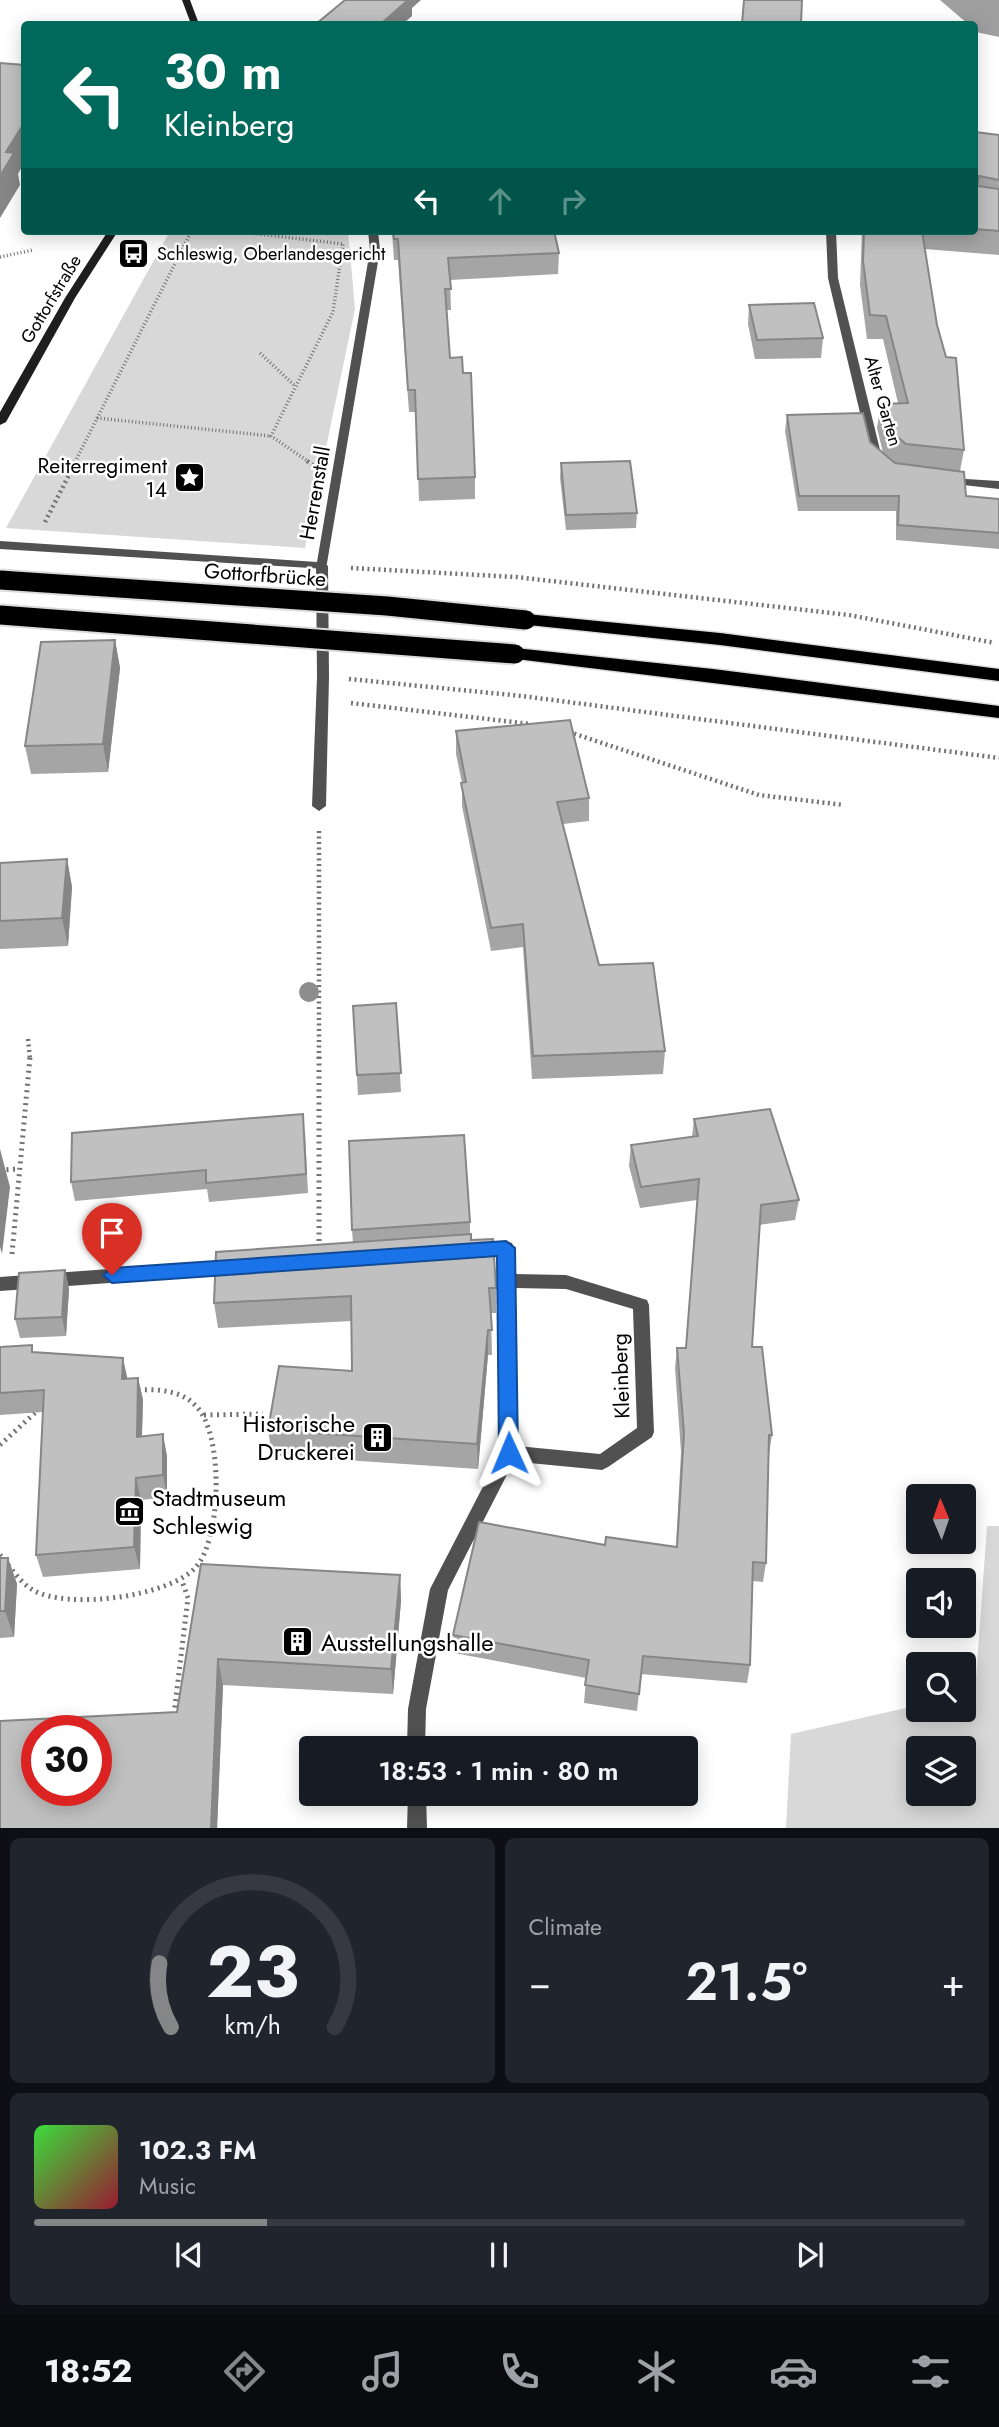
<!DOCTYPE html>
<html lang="en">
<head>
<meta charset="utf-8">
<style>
	:root { --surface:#171b24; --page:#20242c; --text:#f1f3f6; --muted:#9ea1a6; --line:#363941; --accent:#858687 }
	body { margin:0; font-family:Jost,sans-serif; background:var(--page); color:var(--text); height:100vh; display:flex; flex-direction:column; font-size:26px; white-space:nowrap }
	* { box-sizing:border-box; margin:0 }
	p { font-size:23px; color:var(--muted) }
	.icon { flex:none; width:38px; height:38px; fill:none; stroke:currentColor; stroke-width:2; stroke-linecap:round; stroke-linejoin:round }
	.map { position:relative; height:1828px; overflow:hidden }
	.drawer { display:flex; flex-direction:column; gap:10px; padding:10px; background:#0d0f14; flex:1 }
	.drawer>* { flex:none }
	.guide { position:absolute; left:21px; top:21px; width:957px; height:214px; border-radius:7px; box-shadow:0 4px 18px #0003; background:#00695c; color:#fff; overflow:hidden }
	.needle { width:46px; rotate:358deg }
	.tools { position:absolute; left:906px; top:1484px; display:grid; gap:14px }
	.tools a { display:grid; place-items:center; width:70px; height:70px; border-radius:7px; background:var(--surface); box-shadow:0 4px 18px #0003; font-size:35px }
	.speed { position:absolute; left:21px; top:1715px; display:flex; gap:14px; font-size:35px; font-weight:700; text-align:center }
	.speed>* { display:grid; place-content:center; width:91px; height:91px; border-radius:50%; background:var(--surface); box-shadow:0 4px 18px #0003; line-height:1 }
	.speed .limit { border:10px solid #d22; background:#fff; color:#111 }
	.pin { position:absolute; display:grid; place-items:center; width:60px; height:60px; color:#fff; margin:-72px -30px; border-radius:50% 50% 50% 0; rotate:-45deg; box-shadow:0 0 7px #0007 }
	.pin .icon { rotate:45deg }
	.me { position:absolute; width:77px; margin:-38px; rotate:359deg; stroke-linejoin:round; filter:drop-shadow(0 0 5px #0008) }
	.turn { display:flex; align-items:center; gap:24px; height:147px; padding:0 28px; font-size:32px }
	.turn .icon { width:91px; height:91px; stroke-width:2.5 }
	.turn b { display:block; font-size:49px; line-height:60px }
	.lanes { display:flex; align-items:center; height:66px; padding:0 28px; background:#0003; justify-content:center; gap:35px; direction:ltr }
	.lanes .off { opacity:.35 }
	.big { font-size:52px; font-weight:600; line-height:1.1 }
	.drawer .tile { flex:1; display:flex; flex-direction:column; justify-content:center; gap:10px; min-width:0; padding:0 24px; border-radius:10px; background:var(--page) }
	.drawer .dial { align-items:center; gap:0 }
	.dial svg { height:182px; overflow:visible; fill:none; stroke:var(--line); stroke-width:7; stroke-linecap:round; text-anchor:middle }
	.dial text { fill:var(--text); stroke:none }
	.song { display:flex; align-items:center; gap:21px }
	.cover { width:84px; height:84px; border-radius:10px; background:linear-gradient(135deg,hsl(120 70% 55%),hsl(350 70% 35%)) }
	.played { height:7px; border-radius:4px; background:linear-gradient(90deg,var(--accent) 25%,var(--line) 25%) }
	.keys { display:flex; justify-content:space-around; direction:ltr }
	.heat { display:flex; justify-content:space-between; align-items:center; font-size:38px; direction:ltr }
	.drawer .tiles { flex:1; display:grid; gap:10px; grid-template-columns:1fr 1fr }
	.tile:last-child { grid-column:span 2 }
	.trip { position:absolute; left:299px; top:1736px; width:399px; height:70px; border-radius:7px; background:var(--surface); box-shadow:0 4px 18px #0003; font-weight:600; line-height:70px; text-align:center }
	.dock { display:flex; height:112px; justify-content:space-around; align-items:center; background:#090b0e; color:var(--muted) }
	.dock .icon { width:49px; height:49px }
	.dock .current { color:var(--accent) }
	.dock b { font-size:32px; color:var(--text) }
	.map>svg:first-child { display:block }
	.green { fill:#d8d8d8; fill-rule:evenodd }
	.water { fill:#9f9f9f }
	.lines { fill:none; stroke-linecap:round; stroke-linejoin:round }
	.highway-casing { stroke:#dbdbdb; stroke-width:3 }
	.path-far2 { stroke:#737373; stroke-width:3.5; stroke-dasharray:1 2.5; stroke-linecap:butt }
	.path-far1 { stroke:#737373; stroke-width:4.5; stroke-dasharray:2 3.5; stroke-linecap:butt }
	.path { stroke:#737373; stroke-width:5; stroke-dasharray:2 4.5; stroke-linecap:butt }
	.lane { fill:#515151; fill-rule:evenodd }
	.street { fill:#515151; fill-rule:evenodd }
	.secondary { fill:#1e1e1e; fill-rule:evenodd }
	.highway { fill:#000; fill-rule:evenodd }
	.highway-bridge-casing { stroke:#dbdbdb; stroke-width:23; stroke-linecap:butt }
	.highway-bridge { stroke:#000; stroke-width:19 }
	.tree { fill:#8d8d8d }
	.wall { fill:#a5a5a5 }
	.shaded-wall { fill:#868686 }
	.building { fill:#c0c0c0; stroke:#868686; stroke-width:2; fill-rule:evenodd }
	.route { fill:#1a73e8; stroke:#114b97; stroke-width:2 }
	.labels { text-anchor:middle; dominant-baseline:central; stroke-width:5; stroke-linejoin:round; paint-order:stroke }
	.far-poi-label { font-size:18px; fill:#000; stroke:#fff; text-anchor:start }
	.far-street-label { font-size:18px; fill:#000; stroke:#fff }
	.poi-label { font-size:21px; fill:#000; stroke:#fff; text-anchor:end }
	.street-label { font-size:21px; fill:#000; stroke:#fff }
	.near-poi-label { font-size:24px; fill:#000; stroke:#fff; text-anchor:start }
</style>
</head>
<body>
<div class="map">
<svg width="999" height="1829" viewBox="0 0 999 1829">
	<rect width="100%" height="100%" fill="#fff"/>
	<!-- green -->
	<g class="green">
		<path d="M170 231H348L355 309 305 548 6 528Z"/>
		<path d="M987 1526H999V1828H786L791 1734 919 1705V1710H964V1694L975 1692ZM919 1748H964V1794H919Z"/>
	</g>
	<!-- water -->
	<path class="water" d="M940 0H999V37L976 32 975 24H968Z"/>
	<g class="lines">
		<defs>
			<g id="highway">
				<path d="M526 614 720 633 999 669V681L720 645 519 624 517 620 519 616Z"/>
				<path d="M515 648 713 669 999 706V718L508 658 506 654Z"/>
			</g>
		</defs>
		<!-- highway casing -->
		<use href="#highway" class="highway-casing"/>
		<!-- path-far2 -->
		<g class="path-far2">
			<path d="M184 231 242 232 343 244"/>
			<path d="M0 257 33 250"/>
			<path d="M260 353 294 385"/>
			<path d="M97 418 271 436"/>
			<path d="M75 462 191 232"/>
			<path d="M309 462 271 436 333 312 343 244"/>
		</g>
		<!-- path-far1 -->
		<g class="path-far1">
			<path d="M307 461 313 465"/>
			<path d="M45 522 76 461"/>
			<path d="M351 568 516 577 849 615 995 643"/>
			<path d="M349 679 522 696 999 758"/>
			<path d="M351 703 530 724"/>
			<path d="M569 732 759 795 844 805"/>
			<path d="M319 831V1059"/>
			<path d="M28 1039 30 1059"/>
		</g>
		<!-- path -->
		<g class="path">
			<path d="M319 1057V1249"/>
			<path d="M0 1170 19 1169"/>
			<path d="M12 1254 30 1057"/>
			<path d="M204 1415 263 1414"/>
			<path d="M0 1445 38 1410"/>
			<path d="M0 1555C10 1566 19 1582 33 1590 67 1610 168 1597 195 1568 222 1540 224 1434 196 1406 181 1390 158 1389 137 1390"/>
			<path d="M174 1714 188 1598 182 1581"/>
		</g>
		<!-- lane -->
		<g class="lane">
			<path d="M322 562 328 566 329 677 326 806 319 811 312 806 317 677 316 566Z"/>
			<path d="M509 1445 515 1448 518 1453 448 1590 426 1709 425 1748H407L408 1709 430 1589 503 1448Z"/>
			<path d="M408 1794H426L427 1829H407Z"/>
		</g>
		<!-- street -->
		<g class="street">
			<path d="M368 231H378L380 250 326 569 0 549V541L317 562 370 250Z"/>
			<path d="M826 231H836L838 278 881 454 888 460 886 462H878L870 455 828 278Z"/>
			<path d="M949 478 999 481V489L945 483 943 481Z"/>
			<path d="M506 1241 512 1243 514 1248V1274L566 1275 647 1300 649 1305 654 1432 652 1437 608 1467 602 1470 509 1461 503 1458 500 1453 498 1255 476 1257 470 1255 468 1250 470 1245ZM515 1288 566 1289 633 1309 637 1428 600 1454 517 1446Z"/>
			<path d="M232 1260 238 1262 240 1267 238 1272 232 1274 0 1291V1277Z"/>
		</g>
		<!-- secondary -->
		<g class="secondary">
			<path d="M182 0H190L199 24H191Z"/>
			<path d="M108 231H118L75 298 6 422 0 425V412L65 298Z"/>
		</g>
		<!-- highway -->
		<use href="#highway" class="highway"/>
		<defs>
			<g id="highway-bridge">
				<path d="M0 580 387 606 526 620"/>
				<path d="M0 615 515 654"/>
			</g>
		</defs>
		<!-- highway-bridge casing -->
		<use href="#highway-bridge" class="highway-bridge-casing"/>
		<!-- highway-bridge -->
		<use href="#highway-bridge" class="highway-bridge"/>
	</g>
	<!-- trees -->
	<circle class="tree" cx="309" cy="992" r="10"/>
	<!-- wall -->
	<g class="wall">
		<path d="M975 132 999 135V255L925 249 937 325 964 450 960 471 966 496 999 499V549L896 540V511H798L785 431 787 415 870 442 883 453 877 428 881 404 898 403 883 339H867L860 285 862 231H975Z"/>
		<path d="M392 231H554L559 253 558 274 450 280 451 310H447L450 358 475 477V499L419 501 416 412H409L398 260H394Z"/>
		<path d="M749 305 823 338 821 358 755 359 748 324Z"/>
		<path d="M561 463 637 513 636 528 566 530 560 478Z"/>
		<path d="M115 640 120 668 108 772 31 774 25 746Z"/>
		<path d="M456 731 589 798V821L563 824 599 965 665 1051 663 1074 532 1079 523 947 491 951 462 806V783L456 754Z"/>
		<path d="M67 859 72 887 68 946 0 949V863Z"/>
		<path d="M396 1003 401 1092 358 1095 353 1006Z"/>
		<path d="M694 1119 799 1200 795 1220 759 1225 752 1347 772 1435 769 1454 766 1563 763 1582 753 1581 750 1665 747 1683 641 1674 637 1711 584 1703 586 1678 454 1653 453 1635 605 1545 676 1547 681 1452 675 1368 677 1348H686L697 1200 640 1208 629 1166 631 1145 692 1137Z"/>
		<path d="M305 1133 308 1193 209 1202 207 1189 75 1201 71 1182Z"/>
		<path d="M470 1222V1234L471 1240 496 1288V1313H491L492 1355H488L478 1469 272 1455 268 1430 352 1371V1321L218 1328 214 1303 353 1243 352 1230Z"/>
		<path d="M65 1270 69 1289 66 1336 20 1338 15 1319Z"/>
		<path d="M0 1347 34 1353 127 1379 138 1378 143 1400 142 1436 167 1456V1497L141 1500 140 1569 43 1577 36 1555 43 1412 0 1415Z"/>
		<path d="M0 1558H8L17 1584 14 1637 0 1638Z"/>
		<path d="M201 1564 400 1575 401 1601 393 1694 223 1685 217 1829H0L177 1712Z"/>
	</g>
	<!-- shaded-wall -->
	<g class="shaded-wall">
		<path d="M404 0H421L412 8V16L403 24H383V22Z"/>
		<path d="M24 123V163L18 174 20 185 0 218V176L6 152Z"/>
		<path d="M115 640 120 668 108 772 103 744Z"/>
		<path d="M67 859 72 887 68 946 62 918Z"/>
		<path d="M0 1149 10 1187 2 1254 0 1247Z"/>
		<path d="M65 1270 69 1289 66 1336 62 1317Z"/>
		<path d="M488 1330V1355L478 1469 477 1444Z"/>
		<path d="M123 1358 128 1381 122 1379Z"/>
		<path d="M138 1378 143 1400 141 1459 137 1437Z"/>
		<path d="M163 1434 167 1456V1497L163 1475Z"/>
		<path d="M136 1478 141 1500 140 1569 134 1547Z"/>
		<path d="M8 1558 17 1584 14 1637 5 1611Z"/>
		<path d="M400 1575 401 1601 393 1694 391 1669Z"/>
		<path d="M218 1659 223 1685 217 1829H211Z"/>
	</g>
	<!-- building -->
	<g class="building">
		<path d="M345 0H408L383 22 393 24H316Z"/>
		<path d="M744 0H802L801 24H742Z"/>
		<path d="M0 63 24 65V123L6 152 14 153 0 176Z"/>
		<path d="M975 132 999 135V180L979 176 977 186 999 189V231L975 229Z"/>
		<path d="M393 231H554L559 253 448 258 451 289H445L450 358 462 357 463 373H471L475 477 418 479 415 390H408L398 239H394Z"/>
		<path d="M864 231H922L937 325 946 357 956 358 964 450 906 444 887 428 881 404 908 403 886 316 870 315 863 261Z"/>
		<path d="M814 303 823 338 757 340 749 305Z"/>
		<path d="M863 413 870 442 895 463 964 472 966 496 999 499V533L898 525 899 496H799L787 415Z"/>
		<path d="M630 461 637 513 566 515 561 463Z"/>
		<path d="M115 640 103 744 25 746 41 642Z"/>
		<path d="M570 720 589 798 557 802 599 965 653 963 665 1051 533 1056 523 924 491 928 461 783 466 782 456 731Z"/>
		<path d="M67 859 62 918 0 921V863Z"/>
		<path d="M396 1003 401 1073 357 1075 353 1006Z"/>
		<path d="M770 1109 799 1200 761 1205 752 1347H762L772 1435H769L766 1563 753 1562 750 1665 643 1656 639 1694 585 1685 589 1660 453 1635 479 1522 605 1545 606 1537 677 1547 684 1433 677 1348H686L699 1179 641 1187 631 1145 698 1136 694 1119Z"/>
		<path d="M303 1114 306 1174 206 1183V1170L71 1182 72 1133Z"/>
		<path d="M464 1135 470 1222 352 1230 349 1141Z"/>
		<path d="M471 1234V1240L493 1239 496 1288H489L492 1330H488L477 1444 268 1430 279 1366 352 1371 351 1296 214 1303 216 1252Z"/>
		<path d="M65 1270 62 1317 15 1319 19 1273Z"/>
		<path d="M32 1345V1352L123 1358 122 1379 138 1378 137 1437 163 1434V1475L136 1478 134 1547 36 1555 44 1390 0 1393V1347Z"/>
		<path d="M0 1558H8L5 1611H0Z"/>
		<path d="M201 1564 400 1575 391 1669 218 1659 211 1829H0V1721L177 1712ZM37 1731H96V1790H37Z"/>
	</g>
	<!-- route -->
	<path class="route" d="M506 1241 515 1248 518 1453 515 1459 509 1461 502 1459 499 1453 497 1256 112 1283 103 1275 112 1268Z"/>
	<!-- icons -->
	<defs>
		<symbol id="bus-square" viewBox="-11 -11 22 22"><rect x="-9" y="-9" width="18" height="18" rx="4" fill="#000" stroke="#fff"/><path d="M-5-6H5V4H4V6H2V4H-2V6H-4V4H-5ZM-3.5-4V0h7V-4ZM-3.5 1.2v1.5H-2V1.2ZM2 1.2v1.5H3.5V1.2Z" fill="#fff"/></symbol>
		<symbol id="sight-square" viewBox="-11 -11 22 22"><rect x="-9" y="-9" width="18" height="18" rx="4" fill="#000" stroke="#fff"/><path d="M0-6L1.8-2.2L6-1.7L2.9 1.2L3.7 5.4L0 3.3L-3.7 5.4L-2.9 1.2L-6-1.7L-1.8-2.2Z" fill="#fff"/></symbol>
		<symbol id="building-square" viewBox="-11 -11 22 22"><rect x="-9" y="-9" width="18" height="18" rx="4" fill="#000" stroke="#fff"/><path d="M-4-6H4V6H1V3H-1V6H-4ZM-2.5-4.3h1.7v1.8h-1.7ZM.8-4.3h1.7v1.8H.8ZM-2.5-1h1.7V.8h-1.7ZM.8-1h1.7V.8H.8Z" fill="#fff"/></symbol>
		<symbol id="museum-square" viewBox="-11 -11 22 22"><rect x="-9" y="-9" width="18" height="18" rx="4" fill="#000" stroke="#fff"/><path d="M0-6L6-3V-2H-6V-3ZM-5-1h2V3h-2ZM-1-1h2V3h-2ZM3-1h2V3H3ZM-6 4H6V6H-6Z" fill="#fff"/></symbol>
	</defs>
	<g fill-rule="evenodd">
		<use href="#bus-square" x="116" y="236" width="35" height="35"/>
		<use href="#sight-square" x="172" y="460" width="35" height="35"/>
		<use href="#building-square" x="360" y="1420" width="35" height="35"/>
		<use href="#museum-square" x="112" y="1494" width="35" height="35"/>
		<use href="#building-square" x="280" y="1624" width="35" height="35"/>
	</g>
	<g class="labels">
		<!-- far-poi labels -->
		<g class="far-poi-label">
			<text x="157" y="254">Schleswig, Oberlandesgericht</text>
		</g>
		<!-- far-street labels -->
		<g class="far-street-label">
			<text transform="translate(51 299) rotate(-59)">Gottorfstraße</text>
			<text transform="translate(883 401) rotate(74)">Alter Garten</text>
		</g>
		<!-- poi labels -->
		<g class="poi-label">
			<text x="167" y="466">Reiterregiment<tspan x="167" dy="24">14</tspan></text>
		</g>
		<!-- street labels -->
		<g class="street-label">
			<text transform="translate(315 493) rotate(-80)">Herrenstall</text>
			<text transform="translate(265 575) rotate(4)">Gottorfbrücke</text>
			<text transform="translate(621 1376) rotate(-92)">Kleinberg</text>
		</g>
		<!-- near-poi labels -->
		<g class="near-poi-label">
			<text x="355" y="1423" text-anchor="end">Historische<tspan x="355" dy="28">Druckerei</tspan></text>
			<text x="152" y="1497">Stadtmuseum<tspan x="152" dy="28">Schleswig</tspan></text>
			<text x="321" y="1642">Ausstellungshalle</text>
		</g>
	</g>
</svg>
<div class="tools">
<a><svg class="needle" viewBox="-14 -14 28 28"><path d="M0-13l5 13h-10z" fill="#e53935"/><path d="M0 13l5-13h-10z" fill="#9ea1a6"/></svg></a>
<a><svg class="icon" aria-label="sound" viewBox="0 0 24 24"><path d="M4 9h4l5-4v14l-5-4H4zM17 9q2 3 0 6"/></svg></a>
<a><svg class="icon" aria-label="search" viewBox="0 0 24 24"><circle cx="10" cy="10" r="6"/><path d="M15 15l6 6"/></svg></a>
<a><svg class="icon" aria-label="layers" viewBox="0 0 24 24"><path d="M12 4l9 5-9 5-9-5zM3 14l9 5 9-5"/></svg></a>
</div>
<div class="speed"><div class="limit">30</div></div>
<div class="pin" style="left:112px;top:1275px;background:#d93025"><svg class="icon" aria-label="arrive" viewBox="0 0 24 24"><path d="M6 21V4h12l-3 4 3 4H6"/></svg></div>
<svg class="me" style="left:509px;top:1453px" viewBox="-20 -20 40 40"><path d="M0-17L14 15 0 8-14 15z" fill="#1a73e8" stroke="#fff" stroke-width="4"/></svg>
<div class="trip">18:53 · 1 min · 80 m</div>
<div class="guide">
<div class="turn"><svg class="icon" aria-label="left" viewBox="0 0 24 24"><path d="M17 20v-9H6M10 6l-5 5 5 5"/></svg><div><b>30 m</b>Kleinberg</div></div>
<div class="lanes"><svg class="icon" aria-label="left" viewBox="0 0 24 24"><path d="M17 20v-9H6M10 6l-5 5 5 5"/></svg><svg class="icon off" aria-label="ahead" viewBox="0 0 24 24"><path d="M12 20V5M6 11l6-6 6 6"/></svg><svg class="icon off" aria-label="right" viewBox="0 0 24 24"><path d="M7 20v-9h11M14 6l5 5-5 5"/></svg></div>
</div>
</div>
<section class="drawer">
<div class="tiles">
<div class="tile dial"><svg viewBox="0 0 100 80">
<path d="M14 69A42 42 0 1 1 86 69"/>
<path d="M14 69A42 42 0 0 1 9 41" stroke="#858687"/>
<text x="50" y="56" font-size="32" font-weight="700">23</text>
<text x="50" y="72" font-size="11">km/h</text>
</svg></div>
<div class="tile"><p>Climate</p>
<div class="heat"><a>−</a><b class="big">21.5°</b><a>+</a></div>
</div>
<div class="tile">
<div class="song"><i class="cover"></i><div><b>102.3 FM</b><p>Music</p></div></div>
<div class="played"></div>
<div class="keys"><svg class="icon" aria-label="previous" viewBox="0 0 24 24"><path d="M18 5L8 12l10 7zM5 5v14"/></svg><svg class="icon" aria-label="pause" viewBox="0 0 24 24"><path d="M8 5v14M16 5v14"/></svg><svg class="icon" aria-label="next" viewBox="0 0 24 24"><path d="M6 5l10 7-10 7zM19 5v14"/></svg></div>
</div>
</div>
</section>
<nav class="dock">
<b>18:52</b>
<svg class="icon current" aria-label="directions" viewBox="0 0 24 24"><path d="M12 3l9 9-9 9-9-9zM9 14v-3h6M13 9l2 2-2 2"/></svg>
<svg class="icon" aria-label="music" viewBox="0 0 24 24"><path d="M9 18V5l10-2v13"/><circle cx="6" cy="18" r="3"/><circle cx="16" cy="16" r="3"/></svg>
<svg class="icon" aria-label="phone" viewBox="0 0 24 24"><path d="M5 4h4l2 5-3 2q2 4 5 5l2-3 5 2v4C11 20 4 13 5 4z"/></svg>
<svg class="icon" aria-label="climate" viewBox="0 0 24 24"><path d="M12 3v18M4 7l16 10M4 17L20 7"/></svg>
<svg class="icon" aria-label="car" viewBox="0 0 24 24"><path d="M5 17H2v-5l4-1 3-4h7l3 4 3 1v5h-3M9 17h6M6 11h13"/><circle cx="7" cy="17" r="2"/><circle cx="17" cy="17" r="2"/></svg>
<svg class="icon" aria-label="filters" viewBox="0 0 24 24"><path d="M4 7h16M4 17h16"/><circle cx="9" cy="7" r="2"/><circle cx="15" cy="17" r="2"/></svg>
</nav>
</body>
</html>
